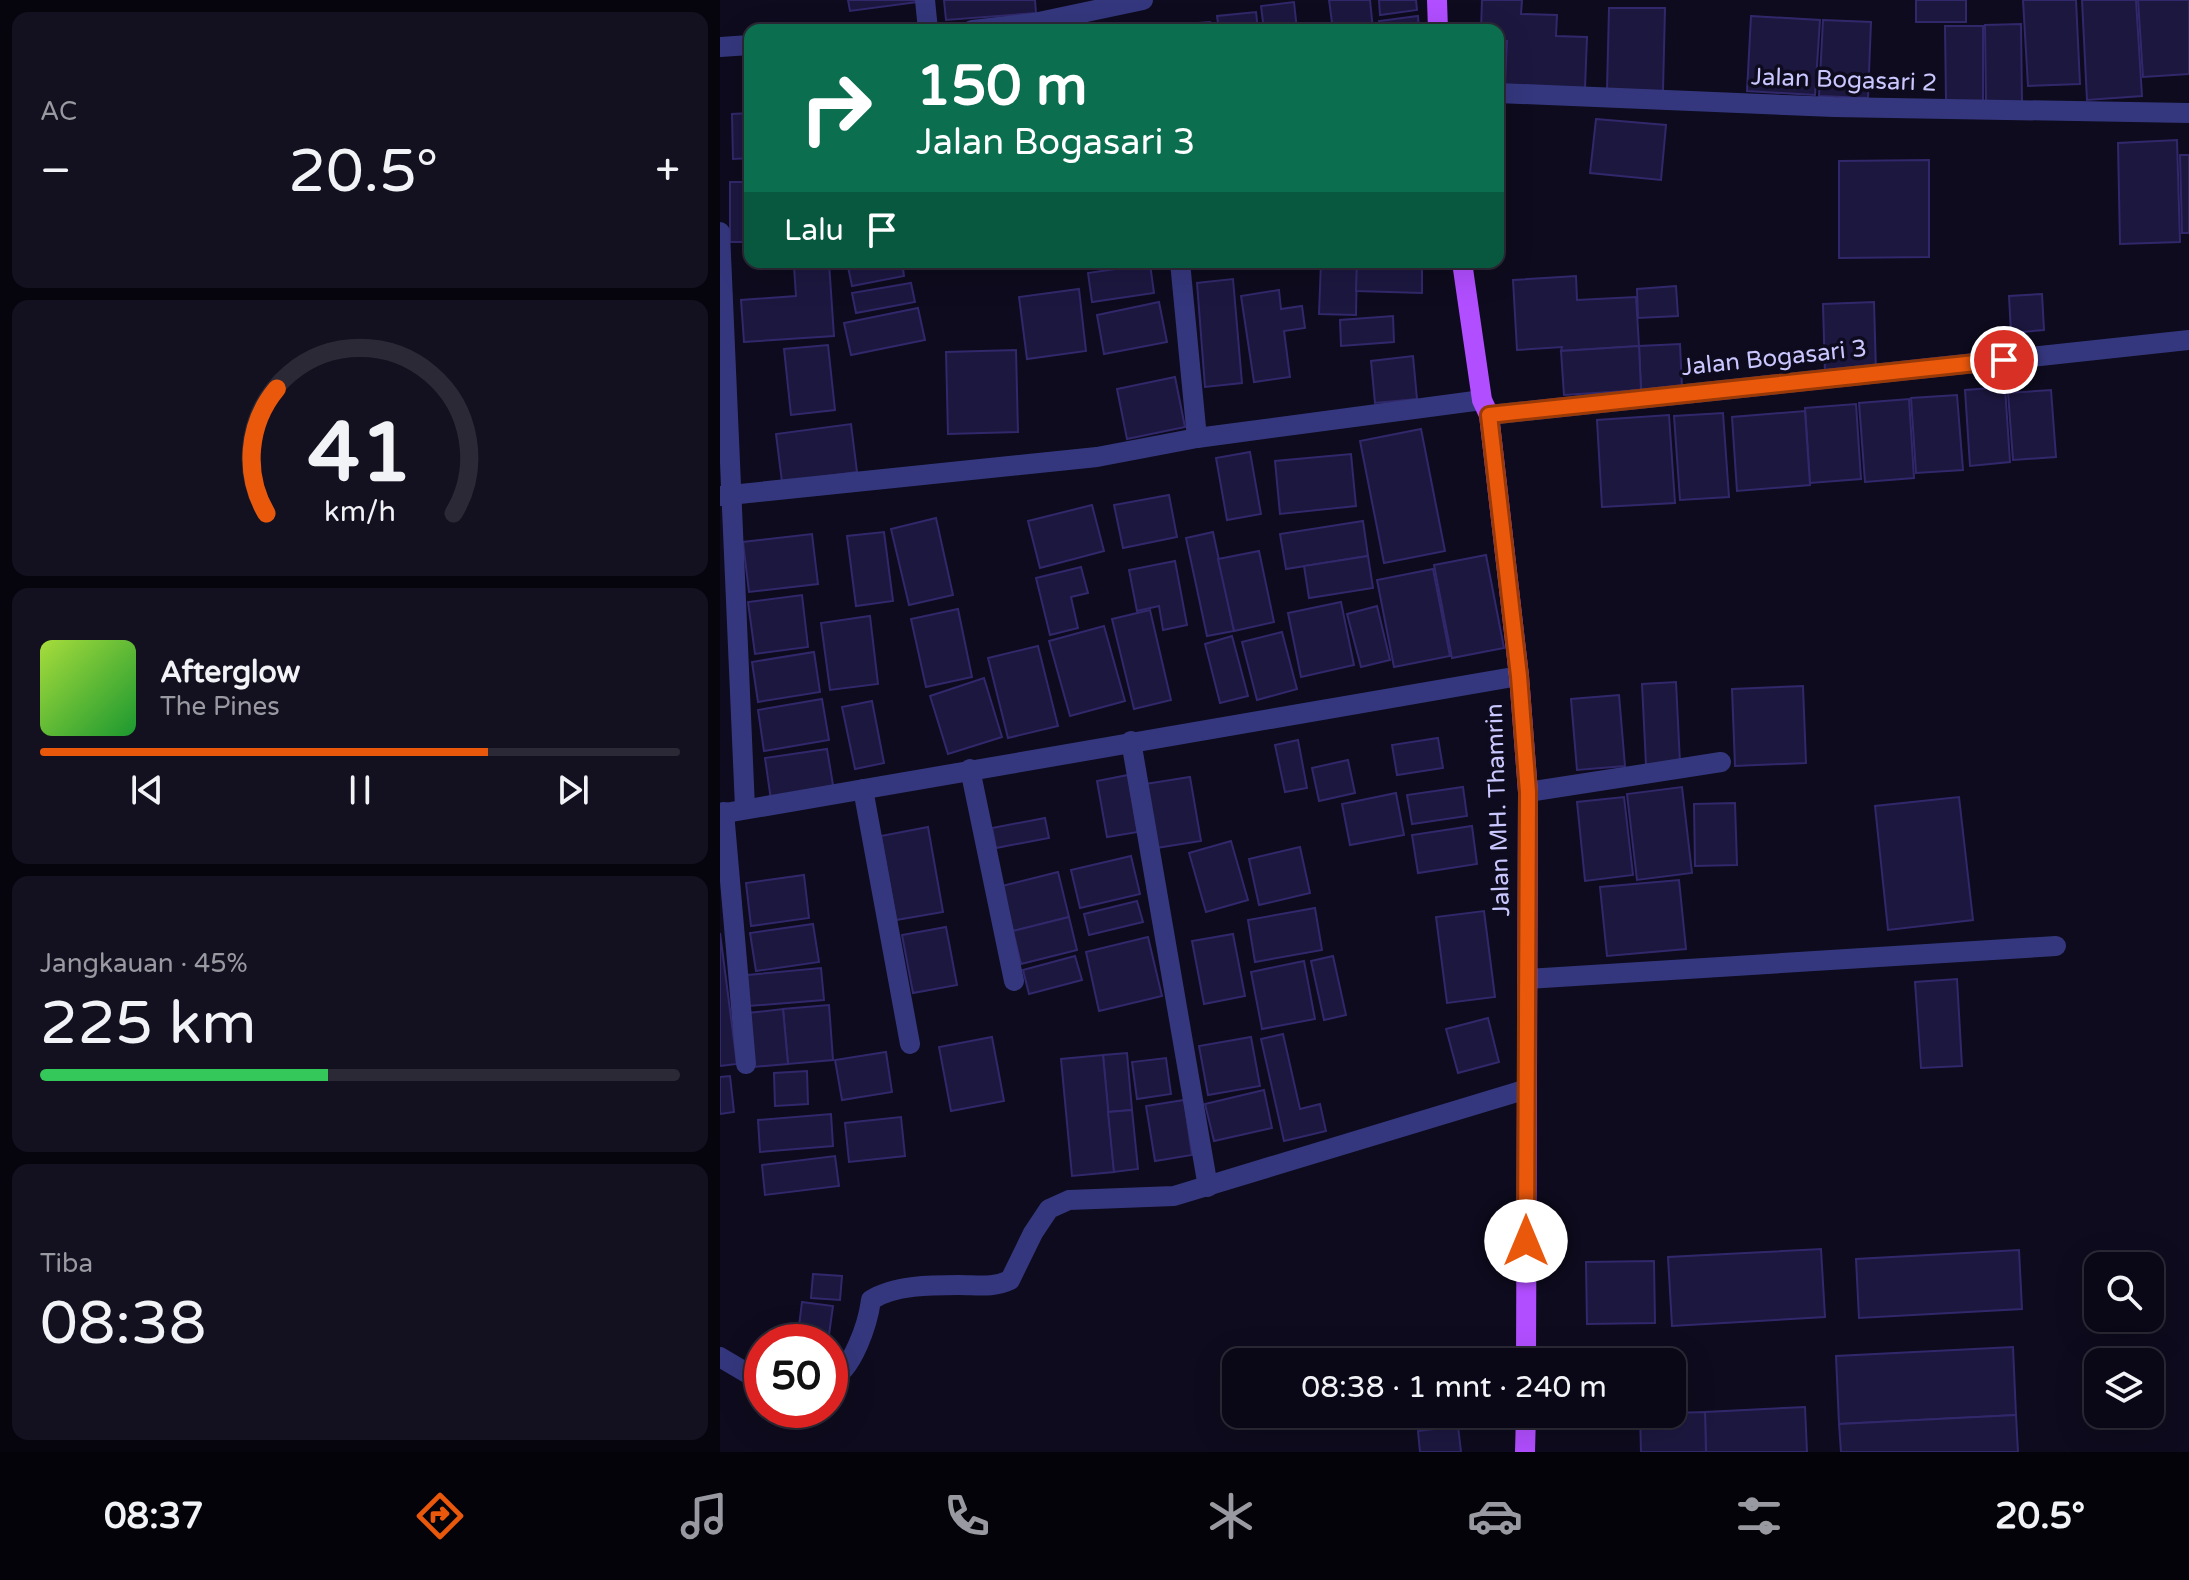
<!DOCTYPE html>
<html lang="id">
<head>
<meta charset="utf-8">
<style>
	:root { --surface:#0a0816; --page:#13111f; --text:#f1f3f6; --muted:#999aa1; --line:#2a2935; --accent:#ea580c }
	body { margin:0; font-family:"Varela Round",sans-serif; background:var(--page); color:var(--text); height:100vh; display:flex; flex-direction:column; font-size:30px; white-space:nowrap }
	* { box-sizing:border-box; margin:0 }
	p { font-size:26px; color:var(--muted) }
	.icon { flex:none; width:44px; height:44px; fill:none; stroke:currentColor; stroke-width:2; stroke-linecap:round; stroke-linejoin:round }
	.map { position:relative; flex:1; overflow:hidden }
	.drawer { display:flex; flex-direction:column; gap:12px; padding:12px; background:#06040c; width:720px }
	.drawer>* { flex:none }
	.top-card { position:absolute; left:24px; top:24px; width:760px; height:244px; border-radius:16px; box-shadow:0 8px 32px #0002,0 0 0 2px var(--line); background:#0b6e4f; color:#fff; overflow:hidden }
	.buttons { position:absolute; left:1364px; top:1252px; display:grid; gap:16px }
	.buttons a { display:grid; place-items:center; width:80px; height:80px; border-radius:16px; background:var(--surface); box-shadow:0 8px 32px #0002,0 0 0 2px var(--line); font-size:40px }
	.speed { position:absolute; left:24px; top:1324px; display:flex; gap:16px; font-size:40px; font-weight:700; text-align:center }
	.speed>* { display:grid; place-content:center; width:104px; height:104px; border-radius:50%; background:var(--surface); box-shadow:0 8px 32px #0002,0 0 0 2px var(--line); line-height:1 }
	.speed .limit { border:12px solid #d22; background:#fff; color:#111 }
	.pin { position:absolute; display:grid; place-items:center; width:68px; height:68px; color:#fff; margin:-34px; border:4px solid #fff; border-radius:50%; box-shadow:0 2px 8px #0007 }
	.me { position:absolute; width:88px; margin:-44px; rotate:0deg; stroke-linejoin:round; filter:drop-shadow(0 0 6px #0008) }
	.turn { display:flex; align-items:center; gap:28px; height:168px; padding:0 40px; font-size:36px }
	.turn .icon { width:104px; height:104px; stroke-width:2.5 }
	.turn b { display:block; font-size:56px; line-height:68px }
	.then { display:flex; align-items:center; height:76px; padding:0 40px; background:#0003; gap:16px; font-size:30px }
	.big { font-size:60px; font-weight:600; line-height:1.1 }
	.drawer .tile { flex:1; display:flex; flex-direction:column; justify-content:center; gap:12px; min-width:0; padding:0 28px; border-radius:16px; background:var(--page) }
	.drawer .dial { align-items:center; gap:0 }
	.dial svg { height:208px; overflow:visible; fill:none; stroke:var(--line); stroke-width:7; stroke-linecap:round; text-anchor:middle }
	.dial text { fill:var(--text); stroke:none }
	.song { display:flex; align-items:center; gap:24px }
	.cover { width:96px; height:96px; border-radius:12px; background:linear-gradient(135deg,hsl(80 70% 55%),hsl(130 70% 35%)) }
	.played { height:8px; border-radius:4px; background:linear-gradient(90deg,var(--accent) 70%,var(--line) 70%) }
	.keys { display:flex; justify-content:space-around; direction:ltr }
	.heat { display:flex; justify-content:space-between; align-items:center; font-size:44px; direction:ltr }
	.charge { height:12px; border-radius:6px; background:linear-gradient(90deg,#34c759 45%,var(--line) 0) }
	.trip { position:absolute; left:502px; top:1348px; width:464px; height:80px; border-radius:16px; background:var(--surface); box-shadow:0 8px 32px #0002,0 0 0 2px var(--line); font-weight:600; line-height:80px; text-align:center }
	.menu { display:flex; height:128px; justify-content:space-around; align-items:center; background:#040309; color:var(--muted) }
	.menu .icon { width:56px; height:56px }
	.menu .current { color:var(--accent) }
	.menu b { font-size:36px; color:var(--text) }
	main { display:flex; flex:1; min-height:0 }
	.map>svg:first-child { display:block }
	.building { fill:#1c173f; stroke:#31286b; stroke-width:2 }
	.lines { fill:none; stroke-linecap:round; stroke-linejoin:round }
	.minor { stroke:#35377e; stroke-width:20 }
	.major { stroke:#b14eff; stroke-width:20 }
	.route-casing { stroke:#983908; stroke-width:20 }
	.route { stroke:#ea580c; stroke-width:14 }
	.labels { text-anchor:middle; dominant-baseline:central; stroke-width:7; stroke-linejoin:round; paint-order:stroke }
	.street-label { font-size:24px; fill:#cac7ff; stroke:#0d0b1d }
</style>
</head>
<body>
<main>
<section class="drawer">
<div class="tile"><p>AC</p>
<div class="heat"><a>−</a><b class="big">20.5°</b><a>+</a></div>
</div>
<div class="tile dial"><svg viewBox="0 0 100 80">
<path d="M14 69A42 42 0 1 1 86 69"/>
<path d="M14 69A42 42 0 0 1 18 21" stroke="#ea580c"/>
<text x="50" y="56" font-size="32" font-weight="700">41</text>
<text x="50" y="72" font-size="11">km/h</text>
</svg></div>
<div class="tile">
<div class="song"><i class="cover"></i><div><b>Afterglow</b><p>The Pines</p></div></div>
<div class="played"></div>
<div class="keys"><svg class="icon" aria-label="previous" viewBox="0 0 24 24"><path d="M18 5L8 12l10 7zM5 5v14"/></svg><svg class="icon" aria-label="pause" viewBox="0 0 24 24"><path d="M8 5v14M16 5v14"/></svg><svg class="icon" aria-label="next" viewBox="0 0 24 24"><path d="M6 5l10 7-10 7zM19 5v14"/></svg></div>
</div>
<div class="tile"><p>Jangkauan · 45%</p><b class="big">225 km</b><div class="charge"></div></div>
<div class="tile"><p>Tiba</p><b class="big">08:38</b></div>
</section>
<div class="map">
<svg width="1469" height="1452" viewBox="0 0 1469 1452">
	<rect width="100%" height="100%" fill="#0d0b1d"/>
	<!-- building -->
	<g class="building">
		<path d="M128 0H197L198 2 130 11Z"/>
		<path d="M224 0H315L316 13 226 20Z"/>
		<path d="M609 0H650L653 30H613Z"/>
		<path d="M659 0H696L697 10 660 15Z"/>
		<path d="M762 0H802L801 14 837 15 836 36 867 37 865 88 785 85 787 41H778V30H761Z"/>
		<rect x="1196" y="0" width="50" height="22"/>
		<path d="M1303 0H1356L1360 84 1308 86Z"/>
		<path d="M1362 0H1416L1422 96 1367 100Z"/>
		<path d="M1418 0H1469V74L1423 77Z"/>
		<path d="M574 2 577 30H544L541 6Z"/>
		<path d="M889 8H945L943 91 887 90Z"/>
		<path d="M536 12 538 30H499L497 16Z"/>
		<path d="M698 16 699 30H660L659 21Z"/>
		<path d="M1031 16 1100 20 1095 95 1027 91Z"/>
		<path d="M1103 20 1151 22 1148 98 1099 96Z"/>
		<path d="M490 22V30H438L437 26Z"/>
		<path d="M1301 24 1302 103 1266 104 1265 25Z"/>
		<path d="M1225 26H1263V101H1226Z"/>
		<path d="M30 113V158L13 159 12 114Z"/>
		<path d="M876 119 946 125 941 180 870 173Z"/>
		<path d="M1457 140 1460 242 1400 244 1398 143Z"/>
		<path d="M1460 155H1469V233H1462Z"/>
		<path d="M1209 160V257L1119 258V161Z"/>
		<rect x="10" y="182" width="20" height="60"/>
		<path d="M127 262H182L184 276 132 286Z"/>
		<path d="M601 262H637L636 315 599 314Z"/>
		<path d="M637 262H702V293L636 291Z"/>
		<path d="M109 263 114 336 24 342 21 300 76 296 74 266Z"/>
		<path d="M430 264 434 293 372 302 368 273Z"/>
		<path d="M856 276 857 300 916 297 919 346 841 351 842 347 797 350 793 280Z"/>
		<path d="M513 279 522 383 485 387 477 283Z"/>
		<path d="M191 283 195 302 136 313 132 293Z"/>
		<path d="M956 286 958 316 918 318 917 289Z"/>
		<path d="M359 289 366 351 307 359 299 297Z"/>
		<path d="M559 290 561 309 582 306 585 328 564 331 570 377 534 382 521 296Z"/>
		<path d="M1322 294 1324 330 1291 333 1289 296Z"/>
		<path d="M439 302 447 342 384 354 377 315Z"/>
		<path d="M1154 302 1156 373 1105 375 1103 304Z"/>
		<path d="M198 308 205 340 131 355 124 323Z"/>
		<path d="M673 316 674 342 621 346 620 320Z"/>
		<path d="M960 344 962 387 921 390 919 346Z"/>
		<path d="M108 345 115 410 71 415 64 349Z"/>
		<path d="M919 346 921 390 844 395 841 351Z"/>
		<path d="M296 350 298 432 228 434 226 352Z"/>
		<path d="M693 356 697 399 655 403 651 361Z"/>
		<path d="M455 377 465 427 407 439 397 389Z"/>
		<path d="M1285 387 1290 462 1250 466 1245 390Z"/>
		<path d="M1331 390 1336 457 1293 460 1288 393Z"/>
		<path d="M1237 395 1243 470 1196 473 1191 398Z"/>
		<path d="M1189 399 1194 478 1145 482 1139 403Z"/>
		<path d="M1136 404 1141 479 1090 483 1085 408Z"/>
		<path d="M1085 411 1090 485 1017 491 1012 417Z"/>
		<path d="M1003 413 1009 497 960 500 954 416Z"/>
		<path d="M949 415 955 503 882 507 877 420Z"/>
		<path d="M131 424 137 472 62 482 56 434Z"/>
		<path d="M701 429 725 551 664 563 640 441Z"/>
		<path d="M530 452 541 514 507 520 496 458Z"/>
		<path d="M631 454 636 506 560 514 555 461Z"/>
		<path d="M449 495 457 537 403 548 394 505Z"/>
		<path d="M372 505 384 551 320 568 308 521Z"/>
		<path d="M216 518 233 595 189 605 171 529Z"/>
		<path d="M643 521 648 556 566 569 560 534Z"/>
		<path d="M164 532 173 601 136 606 127 536Z"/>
		<path d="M493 532 514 631 487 636 466 538Z"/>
		<path d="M92 534 98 584 29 592 23 542Z"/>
		<path d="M539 551 554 622 514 631 498 559Z"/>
		<path d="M766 555 784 648 732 658 714 565Z"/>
		<path d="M648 556 653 588 589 598 584 566Z"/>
		<path d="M455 561 467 625 443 630 439 606 417 611 409 570Z"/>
		<path d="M361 567 368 593 351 597 358 628 330 635 316 578Z"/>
		<path d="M713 569 730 656 674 667 657 580Z"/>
		<path d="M82 595 88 647 35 654 28 602Z"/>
		<path d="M621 602 634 665 581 677 568 613Z"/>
		<path d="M657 606 670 660 641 667 627 614Z"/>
		<path d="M238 609 252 677 206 687 191 619Z"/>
		<path d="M430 610 451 700 414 709 392 619Z"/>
		<path d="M150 616 158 684 110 690 101 623Z"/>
		<path d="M384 626 405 701 350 716 329 641Z"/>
		<path d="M562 632 577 689 537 700 522 642Z"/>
		<path d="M512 636 528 696 500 703 485 644Z"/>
		<path d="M318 646 338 726 288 738 268 658Z"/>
		<path d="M94 652 100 692 38 702 32 662Z"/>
		<path d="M264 678 282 737 228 754 210 696Z"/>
		<path d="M956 682 960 763 926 765 922 684Z"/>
		<path d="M1083 686 1086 763 1015 766 1012 689Z"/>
		<path d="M899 695 905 766 857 770 851 699Z"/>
		<path d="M102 699 109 740 44 751 38 710Z"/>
		<path d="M152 701 164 763 135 769 122 707Z"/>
		<path d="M718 738 723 768 677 775 672 745Z"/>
		<path d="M578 740 587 788 565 792 555 745Z"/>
		<path d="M107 749 114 791 51 800 45 758Z"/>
		<path d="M628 760 635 793 599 801 592 768Z"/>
		<path d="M408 775 418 832 387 837 377 781Z"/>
		<path d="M470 777 481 841 436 848 425 784Z"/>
		<path d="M743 787 747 816 692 824 687 795Z"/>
		<path d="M962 787 972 873 917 880 907 794Z"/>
		<path d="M676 793 684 835 630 845 622 804Z"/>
		<path d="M904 797 913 875 865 881 857 802Z"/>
		<path d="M1239 797 1253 920 1168 930 1155 806Z"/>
		<path d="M1015 803 1017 865 975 866 974 804Z"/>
		<path d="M325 818 329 838 276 848 272 828Z"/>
		<path d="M752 826 757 864 698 873 692 835Z"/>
		<path d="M208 827 223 912 176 920 161 836Z"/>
		<path d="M511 841 528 900 486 912 469 853Z"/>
		<path d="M580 847 590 893 539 905 529 859Z"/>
		<path d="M411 856 420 894 360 908 351 870Z"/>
		<path d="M338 872 349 917 293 931 282 886Z"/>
		<path d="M84 875 89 918 31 926 26 883Z"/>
		<path d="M959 880 966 949 887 956 880 887Z"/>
		<path d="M417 901 423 922 369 935 364 914Z"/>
		<path d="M595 908 602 950 535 962 528 920Z"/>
		<path d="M764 911 775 997 727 1003 716 917Z"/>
		<path d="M349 917 357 950 301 964 293 931Z"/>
		<path d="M93 924 99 962 36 971 30 933Z"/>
		<path d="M226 927 237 985 193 993 182 935Z"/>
		<path d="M0 933 17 1064 0 1066Z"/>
		<path d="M513 934 525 996 484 1004 472 941Z"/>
		<path d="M428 937 442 996 379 1011 366 952Z"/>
		<path d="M355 956 362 980 309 994 303 970Z"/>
		<path d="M613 956 626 1015 604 1020 591 961Z"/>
		<path d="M584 961 595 1019 542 1029 531 972Z"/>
		<path d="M101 968 104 1000 29 1006 27 975Z"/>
		<path d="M1237 979 1242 1066 1201 1068 1195 982Z"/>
		<path d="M109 1005 113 1060 68 1064 63 1009Z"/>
		<path d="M63 1009 68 1064 33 1067 28 1013Z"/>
		<path d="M768 1018 779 1062 738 1073 726 1029Z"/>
		<path d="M563 1034 580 1109 600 1104 606 1131 564 1141 541 1039Z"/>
		<path d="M272 1037 284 1101 231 1111 219 1047Z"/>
		<path d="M531 1037 540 1086 488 1095 479 1046Z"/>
		<path d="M166 1052 172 1092 122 1100 115 1060Z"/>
		<path d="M407 1053 412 1110 388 1112 383 1055Z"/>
		<path d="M383 1055 394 1172 352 1176 341 1059Z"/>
		<path d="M446 1058 451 1094 417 1099 412 1062Z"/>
		<path d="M87 1071 88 1104 55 1106 54 1073Z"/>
		<path d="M10 1076 14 1112 0 1114V1077Z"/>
		<path d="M544 1090 552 1128 494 1141 485 1104Z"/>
		<path d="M464 1100 472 1155 435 1161 426 1106Z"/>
		<path d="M412 1110 418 1169 394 1172 388 1112Z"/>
		<path d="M111 1114 113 1146 40 1152 38 1120Z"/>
		<path d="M181 1117 185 1156 129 1162 125 1123Z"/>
		<path d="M115 1156 119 1186 45 1195 42 1165Z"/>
		<path d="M1101 1249 1105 1317 952 1326 948 1257Z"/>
		<path d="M1299 1250 1302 1309 1139 1318 1136 1259Z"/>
		<path d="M934 1261 935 1323 867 1324 866 1262Z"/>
		<path d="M93 1274 122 1276 120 1300 91 1298Z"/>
		<path d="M82 1302 113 1306 108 1342H77Z"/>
		<path d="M1293 1347 1296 1415 1119 1424 1116 1356Z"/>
		<path d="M1085 1407 1087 1452H986L985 1412Z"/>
		<path d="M985 1412 986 1452H921L920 1414Z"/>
		<path d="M1296 1415 1298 1452H1121L1119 1424Z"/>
		<path d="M738 1426 741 1452H700L698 1431Z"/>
	</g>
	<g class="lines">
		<!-- minor -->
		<g class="minor">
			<path d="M205 0 208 30"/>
			<path d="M252 30 314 23 423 0"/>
			<path d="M0 47 30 45"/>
			<path d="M778 93 1114 107 1469 113"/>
			<path d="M0 232 25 808"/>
			<path d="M460 262 477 438"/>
			<path d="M769 415 1469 340"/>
			<path d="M0 496 377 457 477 438 762 400"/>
			<path d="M411 741 488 1187"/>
			<path d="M250 769 294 981"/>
			<path d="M143 789 190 1044"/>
			<path d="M808 792 1001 762"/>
			<path d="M4 812 26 1064"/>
			<path d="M0 814 799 676"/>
			<path d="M807 979 1336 946"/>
			<path d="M0 1357 42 1382"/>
			<path d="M110 1380C133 1370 148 1323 151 1300 174 1285 212 1285 239 1285 257 1285 274 1288 290 1280L313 1233 329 1209 349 1200 454 1196 807 1089"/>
		</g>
		<!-- major -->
		<g class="major">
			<path d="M717 0 718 30"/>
			<path d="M742 262 762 400 769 415 799 676 808 792 806 1362"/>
			<path d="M805 1452 806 1414"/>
		</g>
	</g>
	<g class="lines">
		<defs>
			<path id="route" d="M806 1241 808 792 799 676 769 415 1284 360"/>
		</defs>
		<!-- route casing -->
		<use href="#route" class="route-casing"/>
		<!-- route -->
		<use href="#route" class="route"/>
	</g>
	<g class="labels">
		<!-- street labels -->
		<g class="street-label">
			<text transform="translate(1124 80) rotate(2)">Jalan Bogasari 2</text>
			<text transform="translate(1054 358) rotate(-6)">Jalan Bogasari 3</text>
			<text transform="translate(778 810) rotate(-92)">Jalan MH. Thamrin</text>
		</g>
	</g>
</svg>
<div class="buttons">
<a><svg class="icon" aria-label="search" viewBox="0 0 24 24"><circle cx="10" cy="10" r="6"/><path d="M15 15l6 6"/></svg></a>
<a><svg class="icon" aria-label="layers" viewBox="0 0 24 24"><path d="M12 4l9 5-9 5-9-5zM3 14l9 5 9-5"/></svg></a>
</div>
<div class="speed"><div class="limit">50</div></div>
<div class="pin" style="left:1284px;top:360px;background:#d93025"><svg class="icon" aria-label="arrive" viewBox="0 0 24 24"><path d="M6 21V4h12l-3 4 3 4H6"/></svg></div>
<svg class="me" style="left:806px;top:1241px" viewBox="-20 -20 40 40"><circle r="19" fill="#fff"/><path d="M0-13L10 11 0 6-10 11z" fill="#ea580c"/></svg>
<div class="trip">08:38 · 1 mnt · 240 m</div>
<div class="top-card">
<div class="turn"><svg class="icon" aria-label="right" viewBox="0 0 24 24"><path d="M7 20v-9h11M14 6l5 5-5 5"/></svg><div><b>150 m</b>Jalan Bogasari 3</div></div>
<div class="then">Lalu<svg class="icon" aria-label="arrive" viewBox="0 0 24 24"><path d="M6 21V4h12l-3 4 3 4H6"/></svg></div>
</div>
</div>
</main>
<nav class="menu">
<b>08:37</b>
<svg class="icon current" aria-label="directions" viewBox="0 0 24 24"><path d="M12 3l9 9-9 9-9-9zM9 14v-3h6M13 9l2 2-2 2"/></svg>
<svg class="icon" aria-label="music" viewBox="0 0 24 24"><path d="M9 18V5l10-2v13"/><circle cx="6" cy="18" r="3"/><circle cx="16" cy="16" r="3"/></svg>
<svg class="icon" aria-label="phone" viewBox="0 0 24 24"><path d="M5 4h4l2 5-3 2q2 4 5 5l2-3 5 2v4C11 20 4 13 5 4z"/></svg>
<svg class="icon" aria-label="climate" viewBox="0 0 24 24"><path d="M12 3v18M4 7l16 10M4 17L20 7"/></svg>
<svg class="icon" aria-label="car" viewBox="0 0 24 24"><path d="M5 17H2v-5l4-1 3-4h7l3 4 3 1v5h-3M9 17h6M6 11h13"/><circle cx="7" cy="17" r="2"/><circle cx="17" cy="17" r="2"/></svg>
<svg class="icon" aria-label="filters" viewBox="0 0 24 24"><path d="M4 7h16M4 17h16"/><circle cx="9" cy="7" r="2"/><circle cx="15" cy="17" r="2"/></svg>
<b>20.5°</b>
</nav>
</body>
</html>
